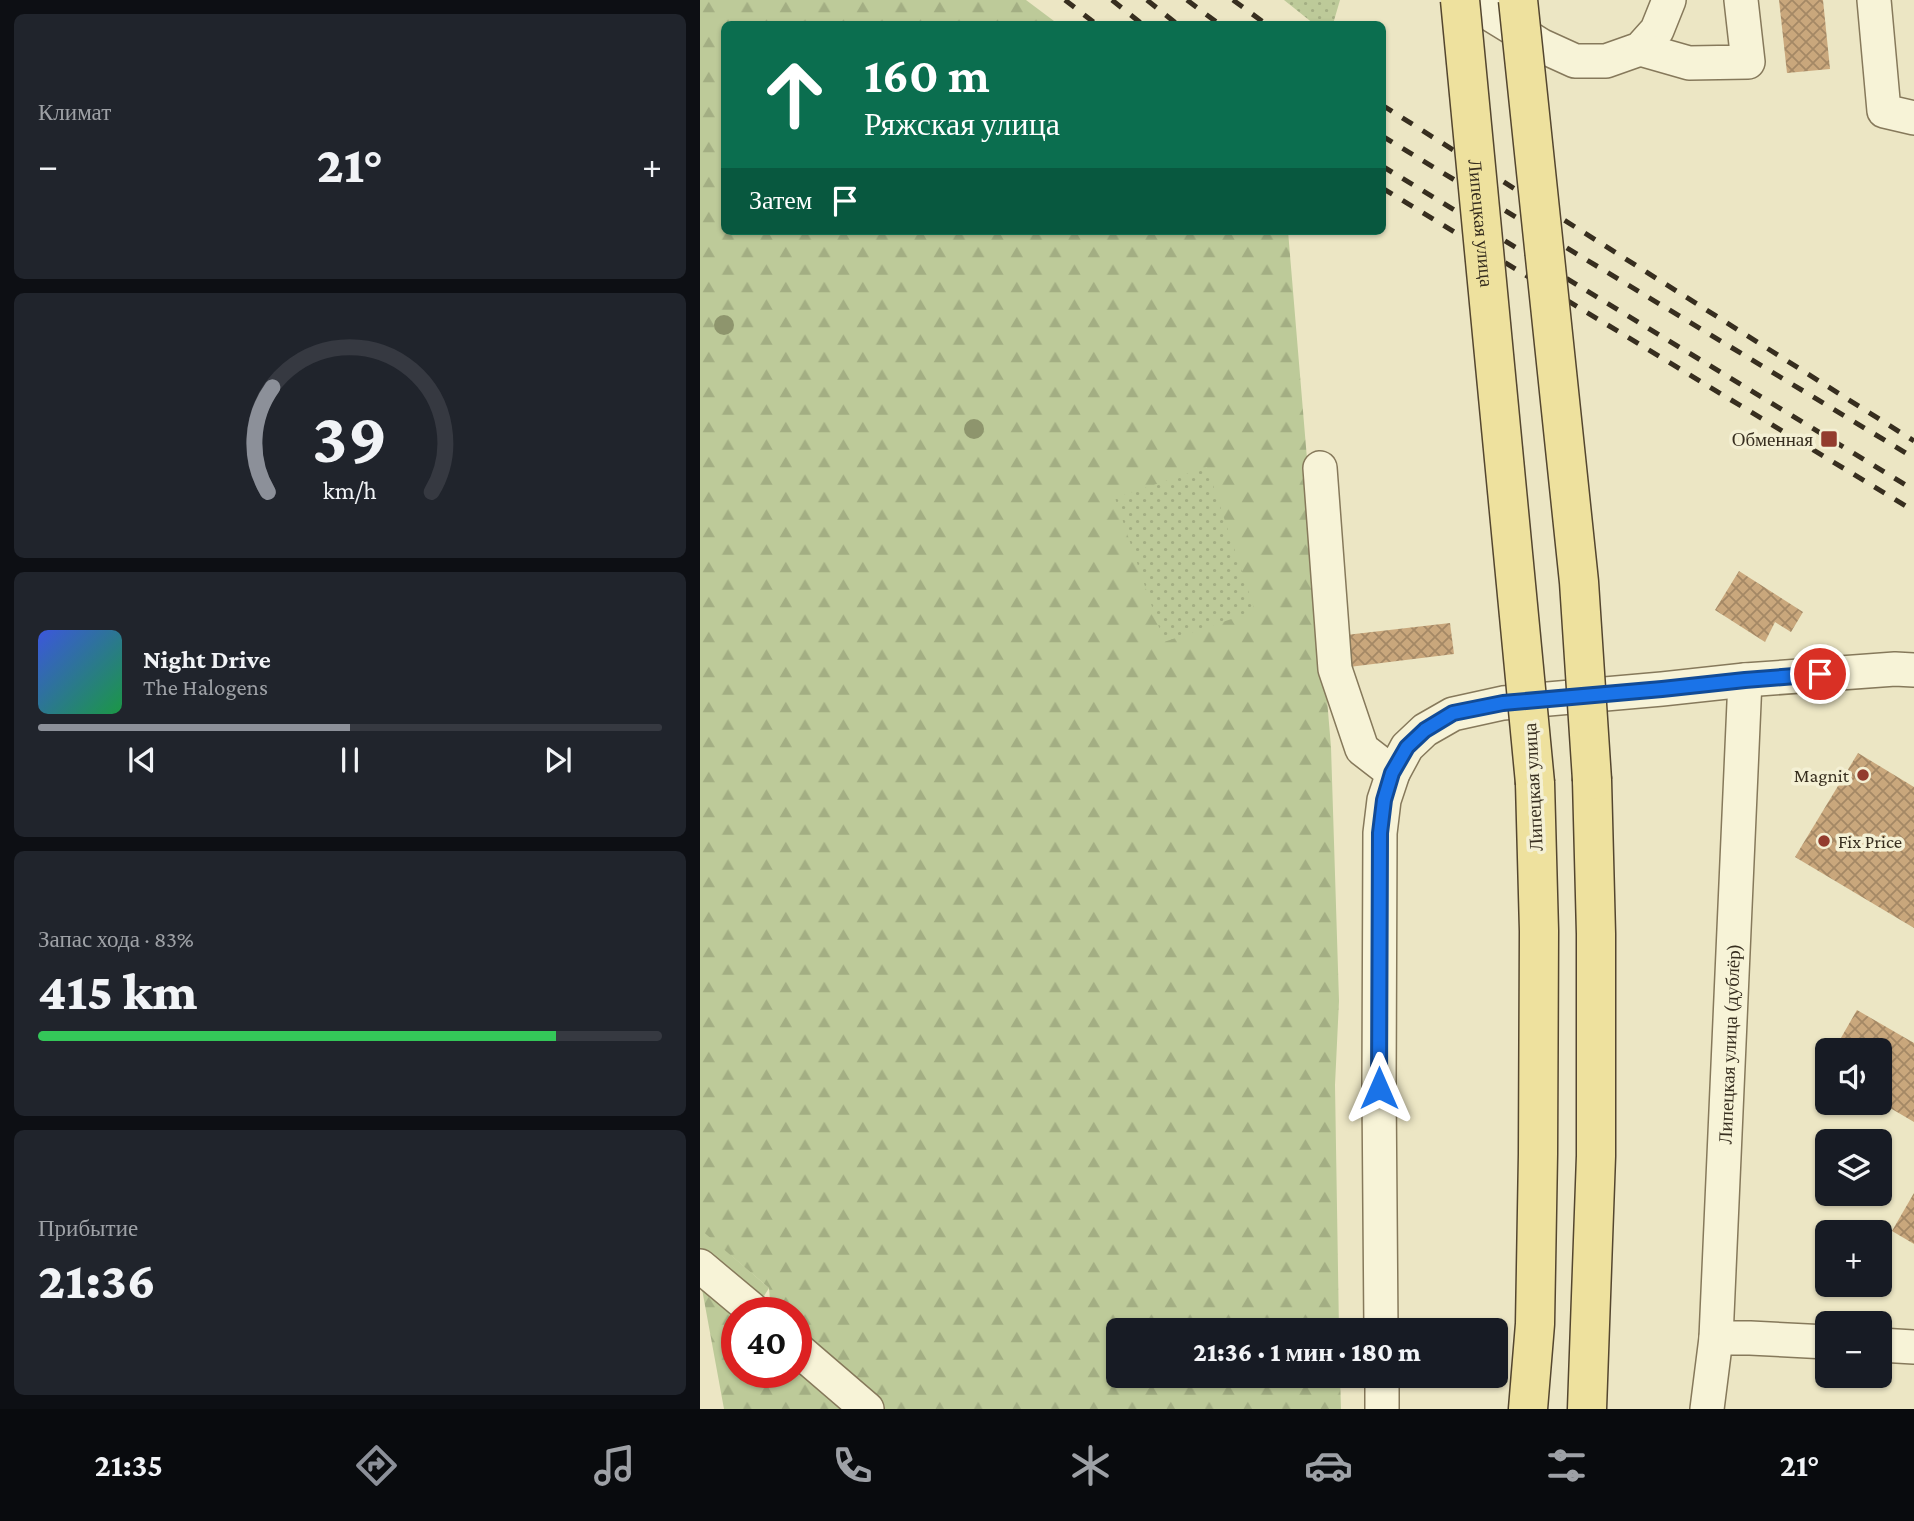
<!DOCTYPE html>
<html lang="ru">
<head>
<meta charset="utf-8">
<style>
	:root { --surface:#171b24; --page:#20242c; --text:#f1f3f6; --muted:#9ea1a6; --line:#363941; --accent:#8c9099 }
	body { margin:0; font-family:"Crimson Pro",serif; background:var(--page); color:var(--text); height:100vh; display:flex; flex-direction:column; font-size:26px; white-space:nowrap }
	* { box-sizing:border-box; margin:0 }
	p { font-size:23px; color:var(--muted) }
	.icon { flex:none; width:38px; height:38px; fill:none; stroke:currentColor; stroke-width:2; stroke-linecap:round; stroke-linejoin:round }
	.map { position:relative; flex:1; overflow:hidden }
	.side { display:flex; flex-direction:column; gap:14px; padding:14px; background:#0d0f14; width:700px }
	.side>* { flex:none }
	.top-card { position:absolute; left:21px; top:21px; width:665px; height:214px; border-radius:10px; box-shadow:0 2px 5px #0004; background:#0b6e4f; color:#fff; overflow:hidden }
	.buttons { position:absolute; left:1115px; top:1038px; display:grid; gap:14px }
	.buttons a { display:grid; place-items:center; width:77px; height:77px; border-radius:10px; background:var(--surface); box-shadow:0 2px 5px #0004; font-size:35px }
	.speed { position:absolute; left:21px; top:1297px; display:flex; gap:14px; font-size:35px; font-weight:700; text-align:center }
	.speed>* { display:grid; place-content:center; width:91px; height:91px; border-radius:50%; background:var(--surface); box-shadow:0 2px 5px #0004; line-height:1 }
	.speed .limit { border:10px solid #d22; background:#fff; color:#111 }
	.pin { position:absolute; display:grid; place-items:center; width:60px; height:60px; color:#fff; margin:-30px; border:4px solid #fff; border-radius:50%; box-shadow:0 2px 7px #0007 }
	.me { position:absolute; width:77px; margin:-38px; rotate:0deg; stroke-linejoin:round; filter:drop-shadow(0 0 5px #0008) }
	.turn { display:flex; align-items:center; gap:24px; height:147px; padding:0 28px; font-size:32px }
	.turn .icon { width:91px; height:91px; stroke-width:2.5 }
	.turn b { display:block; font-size:49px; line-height:60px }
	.then { display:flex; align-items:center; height:66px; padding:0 28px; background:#0003; gap:14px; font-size:26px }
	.big { font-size:52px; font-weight:800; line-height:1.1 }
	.side .card { flex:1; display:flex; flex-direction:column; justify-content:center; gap:10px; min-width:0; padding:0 24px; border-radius:10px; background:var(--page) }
	.side .dial { align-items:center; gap:0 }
	.dial svg { height:182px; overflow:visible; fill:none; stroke:var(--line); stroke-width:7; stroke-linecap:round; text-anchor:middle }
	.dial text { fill:var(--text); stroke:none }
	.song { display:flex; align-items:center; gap:21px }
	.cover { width:84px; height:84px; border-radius:10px; background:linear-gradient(135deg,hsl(230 70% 55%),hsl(140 70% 35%)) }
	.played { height:7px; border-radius:4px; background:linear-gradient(90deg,var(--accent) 50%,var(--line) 50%) }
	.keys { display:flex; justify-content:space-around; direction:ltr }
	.heat { display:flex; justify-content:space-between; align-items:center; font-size:38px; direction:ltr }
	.charge { height:10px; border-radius:5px; background:linear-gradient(90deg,#34c759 83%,var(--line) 0) }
	.trip { position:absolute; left:406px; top:1318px; width:402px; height:70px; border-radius:10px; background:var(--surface); box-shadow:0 2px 5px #0004; font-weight:800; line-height:70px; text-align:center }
	.menu { display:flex; height:112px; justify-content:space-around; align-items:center; background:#090b0e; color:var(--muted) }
	.menu .icon { width:49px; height:49px }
	.menu .on { color:var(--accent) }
	.menu b { font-size:32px; color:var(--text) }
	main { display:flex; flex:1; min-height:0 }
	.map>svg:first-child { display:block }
	.grass { fill:#bdca99 }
	.forest { fill:url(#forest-firs) }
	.park { fill:url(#park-dots) }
	.building { fill:url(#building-cross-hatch) }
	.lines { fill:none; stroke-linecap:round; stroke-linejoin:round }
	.minor-casing { stroke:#86795b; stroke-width:36 }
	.major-casing { stroke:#54462f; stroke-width:41 }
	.minor { stroke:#f7f3d7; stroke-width:33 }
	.major { stroke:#eee19e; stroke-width:38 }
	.rail { stroke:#372e1f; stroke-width:5; stroke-dasharray:12 12; stroke-linecap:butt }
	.major-bridge-casing { stroke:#54462f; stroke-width:41; stroke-linecap:butt }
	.major-bridge { stroke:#eee19e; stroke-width:38 }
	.tree { fill:#8e956d }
	.route-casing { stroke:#114b97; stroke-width:18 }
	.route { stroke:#1a73e8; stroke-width:12 }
	.poi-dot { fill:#933c2e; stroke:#f4f0d4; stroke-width:2.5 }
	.labels { text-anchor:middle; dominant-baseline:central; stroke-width:7; stroke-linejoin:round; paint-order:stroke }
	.street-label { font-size:19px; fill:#372e1f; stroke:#f4f0d4 }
	.poi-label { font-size:19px; fill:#372e1f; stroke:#f4f0d4; text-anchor:end }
</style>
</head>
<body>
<main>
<section class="side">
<div class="card"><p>Климат</p>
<div class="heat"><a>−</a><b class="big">21°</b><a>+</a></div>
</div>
<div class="card dial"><svg viewBox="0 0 100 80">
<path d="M14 69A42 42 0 1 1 86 69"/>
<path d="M14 69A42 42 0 0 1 16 23" stroke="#8c9099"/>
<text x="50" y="56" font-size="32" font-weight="700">39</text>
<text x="50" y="72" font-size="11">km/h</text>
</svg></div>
<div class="card">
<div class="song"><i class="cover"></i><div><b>Night Drive</b><p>The Halogens</p></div></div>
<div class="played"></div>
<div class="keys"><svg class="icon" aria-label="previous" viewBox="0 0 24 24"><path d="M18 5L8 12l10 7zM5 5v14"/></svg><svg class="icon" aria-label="pause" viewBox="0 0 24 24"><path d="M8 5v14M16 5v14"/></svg><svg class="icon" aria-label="next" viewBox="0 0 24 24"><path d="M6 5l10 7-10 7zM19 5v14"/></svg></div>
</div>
<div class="card"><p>Запас хода · 83%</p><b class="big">415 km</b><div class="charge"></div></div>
<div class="card"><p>Прибытие</p><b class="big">21:36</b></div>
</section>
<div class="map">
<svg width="1214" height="1409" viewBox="0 0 1214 1409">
	<defs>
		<pattern id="forest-firs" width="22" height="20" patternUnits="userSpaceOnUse" patternTransform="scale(1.75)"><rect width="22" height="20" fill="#bdca99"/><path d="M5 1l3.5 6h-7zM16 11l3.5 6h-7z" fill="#a3ae83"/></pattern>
		<pattern id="park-dots" width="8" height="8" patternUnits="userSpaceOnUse" patternTransform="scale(1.75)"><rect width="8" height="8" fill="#bdca99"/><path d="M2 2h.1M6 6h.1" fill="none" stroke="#a3ae83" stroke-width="1.8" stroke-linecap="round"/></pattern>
		<pattern id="building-cross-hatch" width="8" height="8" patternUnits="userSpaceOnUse" patternTransform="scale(1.75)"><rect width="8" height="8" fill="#c9a77c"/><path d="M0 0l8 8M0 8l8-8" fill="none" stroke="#a48865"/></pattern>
	</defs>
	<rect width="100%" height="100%" fill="#ece6c4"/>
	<!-- grass -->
	<path class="grass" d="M0 1179 32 1256 69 1288 64 1296C43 1290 18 1263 0 1248Z"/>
	<!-- forest -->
	<path class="forest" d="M0 0H326L358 24H24V231H588L631 747 639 1001 635 1085 639 1330H418V1376H640L641 1409H24L2 1289 37 1317V1372H96V1312H71L69 1288 0 1229Z"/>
	<!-- park -->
	<g class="park">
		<path d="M584 0H640L633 24H614Z"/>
		<path d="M507 467 555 611 464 642 415 498Z"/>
	</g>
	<!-- building -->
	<g class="building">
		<path d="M1079 0H1123L1130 69 1087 73Z"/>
		<path d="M1039 571 1103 612 1091 632 1075 622 1065 642 1015 610Z"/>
		<path d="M750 623 754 654 649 667 646 635Z"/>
		<path d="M1158 753 1214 787V928L1095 857Z"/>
		<path d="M1157 1010 1214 1043V1122L1180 1102V1050H1134Z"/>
		<path d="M1214 1193V1244L1192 1231Z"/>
	</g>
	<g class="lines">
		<defs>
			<g id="minor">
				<path d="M767 0 842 46 875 61H906L940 49 957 30 969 0"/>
				<path d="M1174 0 1184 111 1214 118"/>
				<path d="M940 49 989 63 1048 62 1041 0"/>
				<path d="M620 468 635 669 662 749 693 773"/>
				<path d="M0 1266 55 1312"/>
				<path d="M681 1330 679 1088 680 833 684 800 693 773 707 747 725 730 753 714 803 703 962 689 1045 680 1195 669 1214 670"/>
				<path d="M1016 1338H1050L1127 1342"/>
				<path d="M1180 1345 1214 1347"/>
				<path d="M96 1348 167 1409"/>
				<path d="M682 1376V1409"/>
				<path id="s1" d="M1007 1409 1016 1338 1045 680"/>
			</g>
			<g id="major">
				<path d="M828 1409 835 1324 838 1154 839 931 835 783"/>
				<path d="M887 1409 896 1156V934L892 780"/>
			</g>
		</defs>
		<!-- minor casing -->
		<use href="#minor" class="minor-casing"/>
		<!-- major casing -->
		<use href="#major" class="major-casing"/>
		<!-- minor -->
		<use href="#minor" class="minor"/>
		<!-- major -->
		<use href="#major" class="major"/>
		<!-- rail -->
		<g class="rail">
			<path d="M365 0 396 24"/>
			<path d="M412 0 442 24"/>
			<path d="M447 0 477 24"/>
			<path d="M487 0 519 24"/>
			<path d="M533 0 566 24"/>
			<path d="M682 105 1214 441"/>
			<path d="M682 136 1214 458"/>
			<path d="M682 166 1214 490"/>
			<path d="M682 188 1214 511"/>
		</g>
		<defs>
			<g id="major-bridge">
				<path id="s2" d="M760 0 835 783"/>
				<path d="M818 0 879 582 892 780"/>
			</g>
		</defs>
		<!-- major-bridge casing -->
		<use href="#major-bridge" class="major-bridge-casing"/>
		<!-- major-bridge -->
		<use href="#major-bridge" class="major-bridge"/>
	</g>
	<!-- trees -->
	<g class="tree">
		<circle cx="24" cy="325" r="10"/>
		<circle cx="274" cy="429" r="10"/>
	</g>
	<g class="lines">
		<defs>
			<path id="route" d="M679 1088 680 833 684 800 692 773 707 747 725 730 753 713 803 703 962 689 1045 680 1120 674"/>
		</defs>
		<!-- route casing -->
		<use href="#route" class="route-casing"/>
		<!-- route -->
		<use href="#route" class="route"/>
	</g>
	<!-- markers -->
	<g class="poi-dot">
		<rect x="1120" y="430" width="18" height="18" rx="3.5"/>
		<circle cx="1163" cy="775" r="7"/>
		<circle cx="1124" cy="841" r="7"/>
	</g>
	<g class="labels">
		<!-- street labels -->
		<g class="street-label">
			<text stroke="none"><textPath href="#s2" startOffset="224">Липецкая улица</textPath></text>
			<text transform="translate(833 787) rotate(-93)">Липецкая улица</text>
			<text stroke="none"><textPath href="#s1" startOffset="366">Липецкая улица (дублёр)</textPath></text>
		</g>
		<!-- poi labels -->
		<g class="poi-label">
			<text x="1113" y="439">Обменная</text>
			<text x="1149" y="775">Magnit</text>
			<text x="1138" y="841" text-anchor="start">Fix Price</text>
		</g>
	</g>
</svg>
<div class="buttons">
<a><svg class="icon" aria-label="sound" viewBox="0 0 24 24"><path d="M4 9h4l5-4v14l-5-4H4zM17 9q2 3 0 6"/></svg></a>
<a><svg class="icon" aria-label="layers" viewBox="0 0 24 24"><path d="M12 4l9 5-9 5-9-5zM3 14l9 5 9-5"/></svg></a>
<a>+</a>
<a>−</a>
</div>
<div class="speed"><div class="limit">40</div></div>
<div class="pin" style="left:1120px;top:674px;background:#d93025"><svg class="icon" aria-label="arrive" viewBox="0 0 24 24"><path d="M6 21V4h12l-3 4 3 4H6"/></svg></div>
<svg class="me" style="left:679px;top:1088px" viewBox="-20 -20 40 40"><path d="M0-17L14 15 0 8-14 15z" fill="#1a73e8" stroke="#fff" stroke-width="4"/></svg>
<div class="trip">21:36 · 1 мин · 180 m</div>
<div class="top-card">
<div class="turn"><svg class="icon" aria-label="ahead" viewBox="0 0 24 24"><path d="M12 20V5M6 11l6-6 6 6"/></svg><div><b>160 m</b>Ряжская улица</div></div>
<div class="then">Затем<svg class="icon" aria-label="arrive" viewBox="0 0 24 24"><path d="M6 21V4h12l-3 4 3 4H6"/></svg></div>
</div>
</div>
</main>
<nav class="menu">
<b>21:35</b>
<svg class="icon on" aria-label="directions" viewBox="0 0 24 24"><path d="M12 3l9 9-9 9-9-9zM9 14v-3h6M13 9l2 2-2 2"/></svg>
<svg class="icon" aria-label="music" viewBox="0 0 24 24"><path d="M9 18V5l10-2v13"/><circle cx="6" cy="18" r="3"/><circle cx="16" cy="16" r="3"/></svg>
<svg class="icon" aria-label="phone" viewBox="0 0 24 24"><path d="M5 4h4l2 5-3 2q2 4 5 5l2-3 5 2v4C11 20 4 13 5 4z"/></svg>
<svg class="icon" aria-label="climate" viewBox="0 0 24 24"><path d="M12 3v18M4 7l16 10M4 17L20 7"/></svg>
<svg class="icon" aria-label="car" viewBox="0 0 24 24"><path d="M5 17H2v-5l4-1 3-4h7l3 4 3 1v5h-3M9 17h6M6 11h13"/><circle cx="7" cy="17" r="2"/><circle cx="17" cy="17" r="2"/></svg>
<svg class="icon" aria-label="filters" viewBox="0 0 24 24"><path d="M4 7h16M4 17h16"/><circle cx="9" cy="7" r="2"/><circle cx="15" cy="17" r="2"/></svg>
<b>21°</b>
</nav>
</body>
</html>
